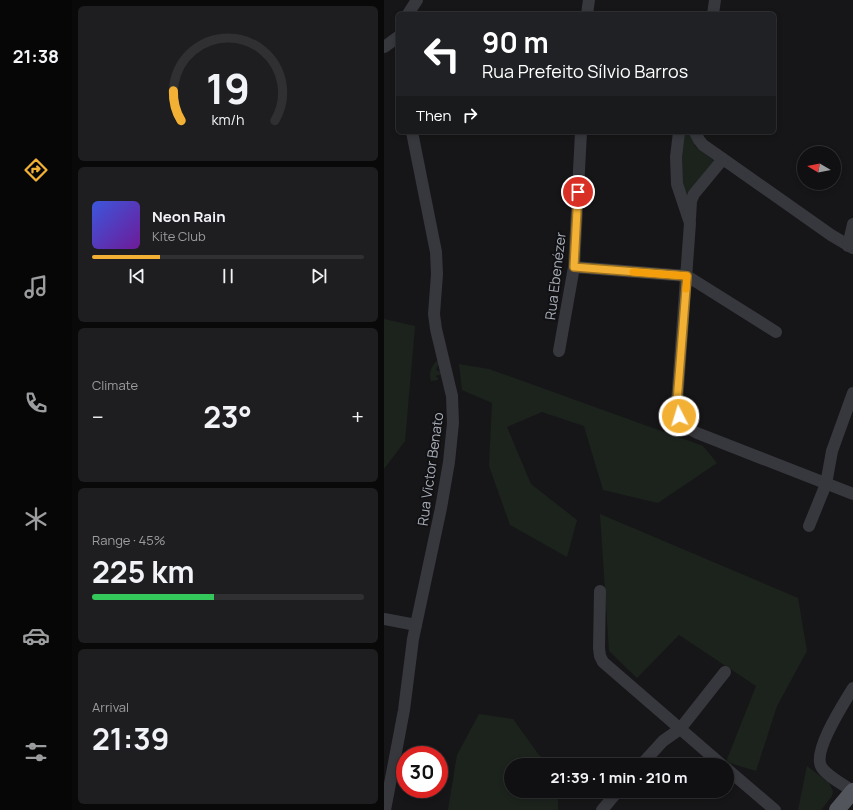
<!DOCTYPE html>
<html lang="en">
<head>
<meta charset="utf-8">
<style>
	:root { --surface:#101012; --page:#1e1e20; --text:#f1f3f6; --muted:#9c9d9f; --line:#303032; --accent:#f2b134 }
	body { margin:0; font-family:Manrope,sans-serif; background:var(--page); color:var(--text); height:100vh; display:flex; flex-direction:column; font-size:15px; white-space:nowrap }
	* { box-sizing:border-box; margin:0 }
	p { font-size:13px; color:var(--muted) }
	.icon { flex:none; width:22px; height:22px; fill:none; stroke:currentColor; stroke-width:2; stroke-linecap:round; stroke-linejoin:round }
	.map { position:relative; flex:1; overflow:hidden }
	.panel { display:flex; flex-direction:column; gap:6px; padding:6px; background:#09090a; width:312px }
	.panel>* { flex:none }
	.guide { position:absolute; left:12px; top:12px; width:380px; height:122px; border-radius:6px; box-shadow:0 2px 6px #0003,0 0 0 1px var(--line); background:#202124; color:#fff; overflow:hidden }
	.needle { width:26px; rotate:280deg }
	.buttons { position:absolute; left:413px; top:146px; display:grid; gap:8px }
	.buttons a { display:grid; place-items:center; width:44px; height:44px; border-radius:50%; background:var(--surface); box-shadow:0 2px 6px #0003,0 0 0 1px var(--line); font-size:20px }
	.speed { position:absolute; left:12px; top:746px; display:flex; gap:8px; font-size:20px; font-weight:700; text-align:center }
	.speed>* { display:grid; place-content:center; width:52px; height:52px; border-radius:50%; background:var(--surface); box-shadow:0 2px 6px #0003,0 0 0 1px var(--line); line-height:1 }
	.speed .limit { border:6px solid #d22; background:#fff; color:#111 }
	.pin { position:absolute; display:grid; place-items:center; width:34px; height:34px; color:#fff; margin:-17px; border:2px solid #fff; border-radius:50%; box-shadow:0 1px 4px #0007 }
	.me { position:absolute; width:44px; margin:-22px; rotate:355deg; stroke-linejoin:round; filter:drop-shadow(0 0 3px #0008) }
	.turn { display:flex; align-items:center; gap:14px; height:84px; padding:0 20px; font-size:18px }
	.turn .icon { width:52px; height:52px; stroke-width:2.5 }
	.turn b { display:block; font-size:28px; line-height:34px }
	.then { display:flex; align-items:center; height:38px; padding:0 20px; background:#0003; gap:8px; font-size:15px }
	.big { font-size:30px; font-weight:700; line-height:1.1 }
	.panel .card { flex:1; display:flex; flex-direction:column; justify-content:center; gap:6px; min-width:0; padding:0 14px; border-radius:6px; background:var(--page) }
	.panel .dial { align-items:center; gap:0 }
	.dial svg { height:104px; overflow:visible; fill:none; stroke:var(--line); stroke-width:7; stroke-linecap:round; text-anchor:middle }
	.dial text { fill:var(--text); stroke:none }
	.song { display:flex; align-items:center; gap:12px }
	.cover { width:48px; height:48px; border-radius:6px; background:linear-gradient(135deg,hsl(230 70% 55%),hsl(280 70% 35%)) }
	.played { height:4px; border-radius:2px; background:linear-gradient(90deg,var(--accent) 25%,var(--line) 25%) }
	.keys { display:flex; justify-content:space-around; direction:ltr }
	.heat { display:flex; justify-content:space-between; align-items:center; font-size:22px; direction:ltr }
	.charge { height:6px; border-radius:3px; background:linear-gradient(90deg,#34c759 45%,var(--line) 0) }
	.trip { position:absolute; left:120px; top:758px; width:230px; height:40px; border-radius:20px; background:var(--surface); box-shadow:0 2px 6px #0003,0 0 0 1px var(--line); font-weight:700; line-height:40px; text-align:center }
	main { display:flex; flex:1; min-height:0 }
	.dock { display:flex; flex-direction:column; width:72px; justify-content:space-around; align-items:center; background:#060607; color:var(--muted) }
	.dock .icon { width:28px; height:28px }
	.dock .active { color:var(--accent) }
	.dock b { font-size:18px; color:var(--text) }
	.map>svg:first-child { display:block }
	.green { fill:#1c231d }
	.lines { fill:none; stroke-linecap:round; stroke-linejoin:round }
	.minor { stroke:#37383d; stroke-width:12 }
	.major { stroke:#53555c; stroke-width:16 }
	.route-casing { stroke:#9d7322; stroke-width:10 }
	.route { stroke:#f2b134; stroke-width:7 }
	.slow { stroke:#f59e0b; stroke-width:7 }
	.labels { text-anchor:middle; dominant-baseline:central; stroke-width:4; stroke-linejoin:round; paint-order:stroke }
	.street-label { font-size:14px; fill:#a8adb8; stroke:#111113 }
</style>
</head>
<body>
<main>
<nav class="dock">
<b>21:38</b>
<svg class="icon active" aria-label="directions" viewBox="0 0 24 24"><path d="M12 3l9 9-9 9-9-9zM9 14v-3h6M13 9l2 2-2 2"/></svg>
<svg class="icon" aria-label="music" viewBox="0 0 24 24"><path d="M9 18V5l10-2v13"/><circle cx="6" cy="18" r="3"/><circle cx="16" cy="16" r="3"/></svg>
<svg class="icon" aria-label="phone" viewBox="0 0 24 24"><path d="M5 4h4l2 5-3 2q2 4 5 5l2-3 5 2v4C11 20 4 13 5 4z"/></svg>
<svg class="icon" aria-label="climate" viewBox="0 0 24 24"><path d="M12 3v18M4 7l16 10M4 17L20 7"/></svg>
<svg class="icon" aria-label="car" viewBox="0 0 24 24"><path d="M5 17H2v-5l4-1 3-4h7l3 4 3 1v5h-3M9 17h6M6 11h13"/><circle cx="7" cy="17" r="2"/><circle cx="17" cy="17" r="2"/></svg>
<svg class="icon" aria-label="filters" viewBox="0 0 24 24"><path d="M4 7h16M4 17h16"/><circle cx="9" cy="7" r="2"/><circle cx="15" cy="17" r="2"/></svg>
</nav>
<section class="panel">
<div class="card dial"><svg viewBox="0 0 100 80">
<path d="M14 69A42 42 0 1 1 86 69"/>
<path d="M14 69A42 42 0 0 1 8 46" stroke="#f2b134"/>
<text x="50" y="56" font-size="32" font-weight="700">19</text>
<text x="50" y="72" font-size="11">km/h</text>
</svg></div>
<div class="card">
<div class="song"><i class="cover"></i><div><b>Neon Rain</b><p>Kite Club</p></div></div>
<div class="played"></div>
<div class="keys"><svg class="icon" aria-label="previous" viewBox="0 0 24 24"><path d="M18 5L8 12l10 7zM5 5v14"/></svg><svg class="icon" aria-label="pause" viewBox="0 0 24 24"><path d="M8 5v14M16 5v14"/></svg><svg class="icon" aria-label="next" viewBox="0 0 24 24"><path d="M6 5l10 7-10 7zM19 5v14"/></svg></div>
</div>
<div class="card"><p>Climate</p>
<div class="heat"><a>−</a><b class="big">23°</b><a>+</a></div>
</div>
<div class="card"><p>Range · 45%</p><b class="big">225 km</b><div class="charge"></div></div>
<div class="card"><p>Arrival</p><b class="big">21:39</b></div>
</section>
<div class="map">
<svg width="469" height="810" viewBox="0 0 469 810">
	<rect width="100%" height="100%" fill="#161618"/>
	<!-- green -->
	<g class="green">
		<path d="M299 132H307L311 146 330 161 303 195 295 177Z"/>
		<path d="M0 319 31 326 21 441 0 469Z"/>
		<path d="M57 358 52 370 55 371 58 374 51 376 54 378V380L47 381C44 372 49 362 57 358Z"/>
		<path d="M75 364 105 369 319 446 333 463 274 503 219 490 200 426 158 412 123 427 147 484 193 520 183 557 126 525 105 466 108 403 78 390Z"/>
		<path d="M216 514 414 598 423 651 393 706 372 771 342 762 372 686 295 635 253 678 225 651Z"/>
		<path d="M95 714 129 719 155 755 169 765H127V791H174V810H64L73 755Z"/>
		<path d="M423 766 445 783 449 791 448 796 437 810H414Z"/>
	</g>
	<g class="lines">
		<!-- minor -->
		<g class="minor">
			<path d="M24 14 33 0"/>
			<path d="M203 14 205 0"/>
			<path d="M329 14 331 0"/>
			<path d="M0 47 14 37"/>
			<path d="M295 132 292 157 293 184 306 223 293 402C294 418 299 426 313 433L469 494"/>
			<path d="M311 132 315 140 319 145 339 159 447 235 469 248"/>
			<path d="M306 219 307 201 310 194 339 159"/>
			<path d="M464 246 469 224"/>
			<path d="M190 267 303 276 392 332"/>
			<path d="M175 351 190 267 197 132"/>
			<path d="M425 526 442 484 448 451 469 393"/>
			<path d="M216 591 215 648 216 656 219 662 338 765"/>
			<path d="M0 619 32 625"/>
			<path d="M257 765 279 741 296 729 341 672"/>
			<path d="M343 769 391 810"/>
			<path d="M469 791C460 785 441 775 437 766 429 750 460 703 469 688"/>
			<path d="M1 810 20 710 29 639 57 508 65 462 69 423 68 396 52 329 50 314 53 274 52 252 28 132"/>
			<path d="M218 810 234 791"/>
		</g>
		<!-- major -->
		<path class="major" d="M453 810 469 791"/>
	</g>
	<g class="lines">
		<defs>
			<path id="route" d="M194 192 190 267 303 276 293 402 295 416"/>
		</defs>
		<!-- route casing -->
		<use href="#route" class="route-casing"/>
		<!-- route -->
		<use href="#route" class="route"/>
		<!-- slow -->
		<path class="slow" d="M249 272 303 276 302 289"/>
	</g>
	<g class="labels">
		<!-- street labels -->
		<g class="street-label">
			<text transform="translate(171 276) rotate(-83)">Rua Ebenézer</text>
			<text transform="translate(46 469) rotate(-82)">Rua Victor Benato</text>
		</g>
	</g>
</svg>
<div class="buttons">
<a><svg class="needle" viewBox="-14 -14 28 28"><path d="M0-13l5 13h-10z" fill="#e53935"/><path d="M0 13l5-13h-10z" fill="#9c9d9f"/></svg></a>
</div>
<div class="speed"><div class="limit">30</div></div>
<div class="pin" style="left:194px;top:192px;background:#d93025"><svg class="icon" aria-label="arrive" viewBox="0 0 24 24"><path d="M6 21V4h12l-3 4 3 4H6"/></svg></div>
<svg class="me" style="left:295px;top:416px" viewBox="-20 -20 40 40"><circle r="17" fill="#f2b134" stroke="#fff" stroke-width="3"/><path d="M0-11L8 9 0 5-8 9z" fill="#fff"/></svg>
<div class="trip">21:39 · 1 min · 210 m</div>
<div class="guide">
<div class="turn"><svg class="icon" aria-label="left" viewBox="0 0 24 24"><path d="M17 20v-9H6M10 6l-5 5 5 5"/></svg><div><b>90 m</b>Rua Prefeito Sílvio Barros</div></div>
<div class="then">Then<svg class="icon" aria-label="right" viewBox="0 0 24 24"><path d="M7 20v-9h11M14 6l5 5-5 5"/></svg></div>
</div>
</div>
</main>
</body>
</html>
